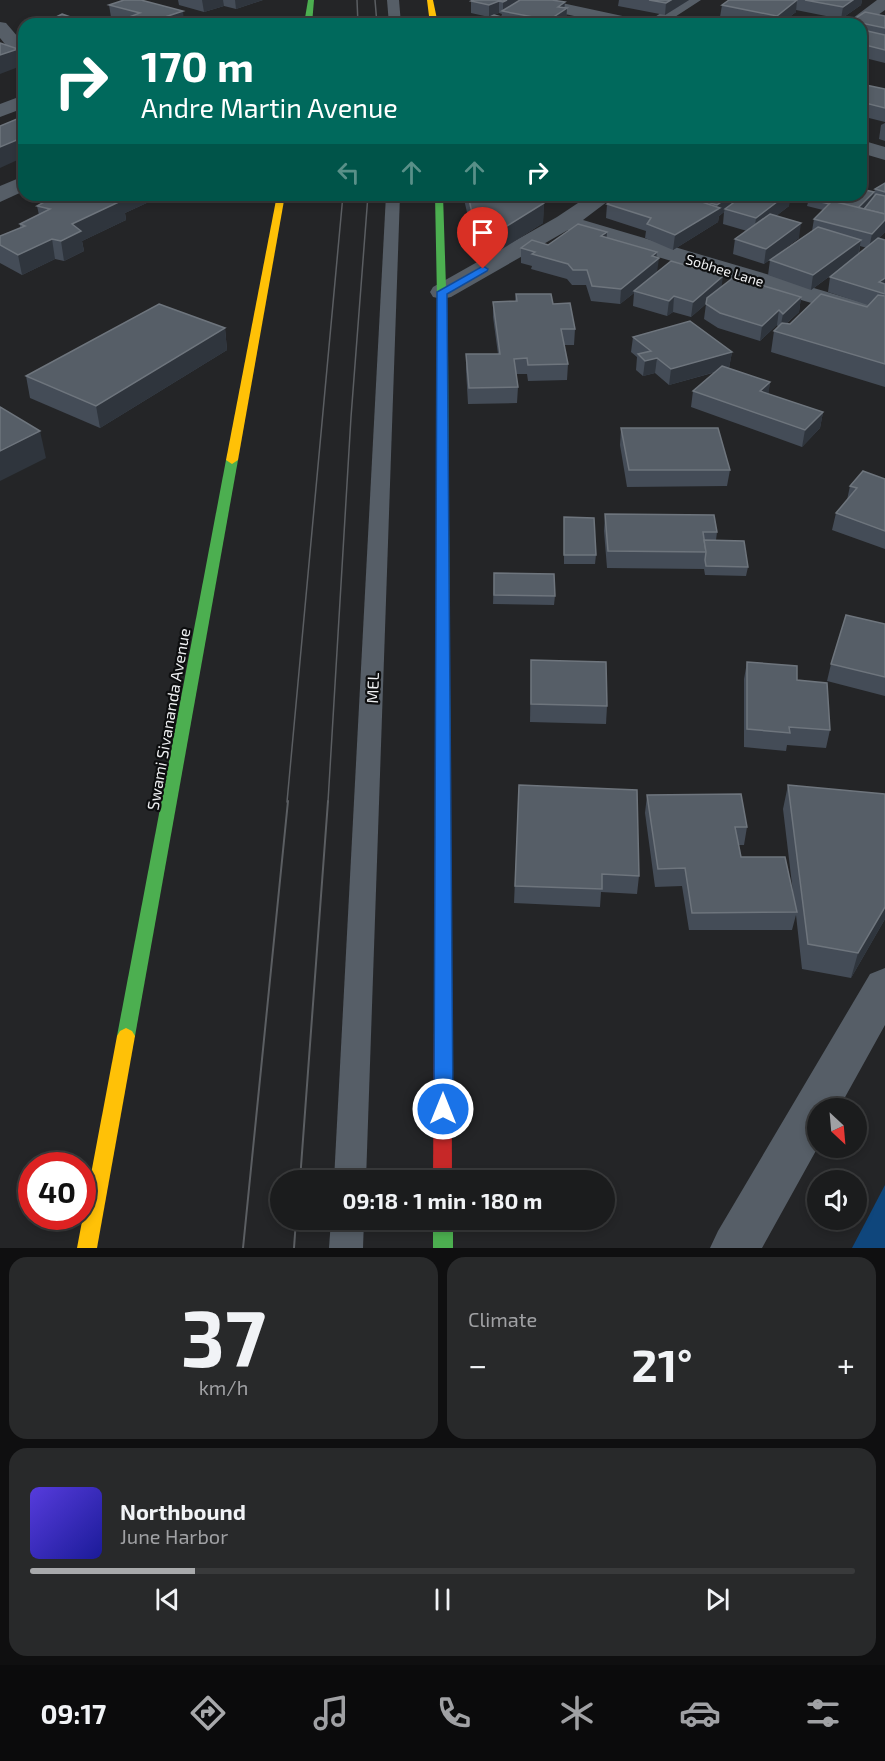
<!DOCTYPE html>
<html lang="en">
<head>
<meta charset="utf-8">
<style>
	:root { --surface:#1b1c1d; --page:#28292a; --text:#f1f3f6; --muted:#a0a1a4; --line:#393a3b; --accent:#a8a9ab }
	body { margin:0; font-family:"Exo 2",sans-serif; background:var(--page); color:var(--text); height:100vh; display:flex; flex-direction:column; font-size:22px; white-space:nowrap }
	* { box-sizing:border-box; margin:0 }
	p { font-size:20px; color:var(--muted) }
	.icon { flex:none; width:33px; height:33px; fill:none; stroke:currentColor; stroke-width:2; stroke-linecap:round; stroke-linejoin:round }
	.map { position:relative; height:1248px; overflow:hidden }
	.drawer { display:flex; flex-direction:column; gap:9px; padding:9px; background:#0f0f10; flex:1 }
	.drawer>* { flex:none }
	.hud { position:absolute; left:18px; top:18px; width:849px; height:183px; border-radius:18px; box-shadow:0 3px 9px #0003,0 0 0 2px var(--line); background:#00695c; color:#fff; overflow:hidden }
	.needle { width:39px; rotate:154deg }
	.tools { position:absolute; left:807px; top:1098px; display:grid; gap:12px }
	.tools a { display:grid; place-items:center; width:60px; height:60px; border-radius:50%; background:var(--surface); box-shadow:0 3px 9px #0003,0 0 0 2px var(--line); font-size:30px }
	.speed { position:absolute; left:18px; top:1152px; display:flex; gap:12px; font-size:30px; font-weight:700; text-align:center }
	.speed>* { display:grid; place-content:center; width:78px; height:78px; border-radius:50%; background:var(--surface); box-shadow:0 3px 9px #0003,0 0 0 2px var(--line); line-height:1 }
	.speed .limit { border:9px solid #d22; background:#fff; color:#111 }
	.pin { position:absolute; display:grid; place-items:center; width:51px; height:51px; color:#fff; margin:-62px -26px; border-radius:50% 50% 50% 0; rotate:-45deg; box-shadow:0 0 6px #0007 }
	.pin .icon { rotate:45deg }
	.me { position:absolute; width:66px; margin:-33px; rotate:0deg; stroke-linejoin:round; filter:drop-shadow(0 0 4px #0008) }
	.turn { display:flex; align-items:center; gap:21px; height:126px; padding:0 24px; font-size:27px }
	.turn .icon { width:78px; height:78px; stroke-width:2.5 }
	.turn b { display:block; font-size:42px; line-height:51px }
	.lanes { display:flex; align-items:center; height:57px; padding:0 24px; background:#0003; justify-content:center; gap:30px; direction:ltr }
	.lanes .off { opacity:.35 }
	.big { font-size:45px; font-weight:700; line-height:1.1 }
	.drawer .widget { flex:1; display:flex; flex-direction:column; justify-content:center; gap:9px; min-width:0; padding:0 21px; border-radius:18px; background:var(--page) }
	.drawer .dial { align-items:center; gap:0 }
	.dial b { font-size:78px; line-height:1 }
	.song { display:flex; align-items:center; gap:18px }
	.cover { width:72px; height:72px; border-radius:9px; background:linear-gradient(135deg,hsl(250 70% 55%),hsl(240 70% 35%)) }
	.played { height:6px; border-radius:3px; background:linear-gradient(90deg,var(--accent) 20%,var(--line) 20%) }
	.keys { display:flex; justify-content:space-around; direction:ltr }
	.heat { display:flex; justify-content:space-between; align-items:center; font-size:33px; direction:ltr }
	.drawer .tiles { flex:1; display:grid; gap:9px; grid-template-columns:1fr 1fr }
	.widget:last-child { grid-column:span 2 }
	.trip { position:absolute; left:270px; top:1170px; width:345px; height:60px; border-radius:30px; background:var(--surface); box-shadow:0 3px 9px #0003,0 0 0 2px var(--line); font-weight:700; line-height:60px; text-align:center }
	.dock { display:flex; height:96px; justify-content:space-around; align-items:center; background:#0b0b0c; color:var(--muted) }
	.dock .icon { width:42px; height:42px }
	.dock .on { color:var(--accent) }
	.dock b { font-size:27px; color:var(--text) }
	.map>svg:first-child { display:block }
	.green { fill:#0f467c }
	.lines { fill:none; stroke-linecap:round; stroke-linejoin:round }
	.lane { fill:#565e67; fill-rule:evenodd }
	.street { fill:#565e67; fill-rule:evenodd }
	.fast { fill:#4caf50; fill-rule:evenodd }
	.slow { fill:#ffc107; fill-rule:evenodd }
	.jam { fill:#c62828; fill-rule:evenodd }
	.tram-far1 { stroke:#5b5e62; stroke-width:1.5 }
	.tram { stroke:#5b5e62; stroke-width:2 }
	.wall { fill:#444c57; fill-rule:evenodd }
	.shaded-wall { fill:#2f353d }
	.building { fill:#565e67; stroke:#6e757d; stroke-width:1.5 }
	.route { fill:#1a73e8; stroke:#114b97; stroke-width:1.5 }
	.labels { text-anchor:middle; dominant-baseline:central; stroke-width:4.5; stroke-linejoin:round; paint-order:stroke }
	.far-street-label { font-size:14px; fill:#eff0f2; stroke:#0d0e0f }
	.street-label { font-size:16px; fill:#eff0f2; stroke:#0d0e0f }
</style>
</head>
<body>
<div class="map">
<svg width="885" height="1248" viewBox="0 0 885 1248">
	<rect width="100%" height="100%" fill="#242527"/>
	<!-- green -->
	<path class="green" d="M885 1185V1248H852Z"/>
	<g class="lines">
		<!-- lane -->
		<g class="lane">
			<path d="M387 0H399L401 24H389Z"/>
			<path d="M386 195H400L366 1180H334Z"/>
			<path d="M331 1220H364L363 1248H329Z"/>
		</g>
		<!-- street -->
		<g class="street">
			<path d="M517 0H548L641 20 644 24 681 0H701L664 24H611L519 4Z"/>
			<path d="M877 0H885V10L861 27V24H845Z"/>
			<path d="M0 22 6 23 24 44V61L18 60 0 38Z"/>
			<path d="M24 95V108L0 117V104Z"/>
			<path d="M861 140 885 147V160L861 153Z"/>
			<path d="M24 176V191L0 202V186Z"/>
			<path d="M590 195H616L583 220 885 309V325L568 230 451 297 442 299 433 297 430 292 433 287 557 217Z"/>
			<path d="M885 968V1025L839 1108H818V1147L762 1248H710L718 1231 870 974Z"/>
		</g>
		<!-- fast -->
		<g class="fast">
			<path d="M308 0H314L312 24H304Z"/>
			<path d="M435 195H443L448 349 451 856 449 860 443 862 437 860 435 856 438 349Z"/>
			<path d="M232 456 238 460 135 1036 132 1041 126 1044 120 1041 117 1036 226 460Z"/>
			<rect x="433" y="1220" width="20" height="28"/>
		</g>
		<!-- slow -->
		<g class="slow">
			<path d="M427 0H433L438 24H430Z"/>
			<path d="M277 195H285L238 460 232 464 226 460Z"/>
			<path d="M126 1028 132 1031 135 1036 97 1248H77L117 1036 120 1031Z"/>
		</g>
		<!-- jam -->
		<path class="jam" d="M443 850 449 852 451 856 452 1180H433L435 856 437 852Z"/>
		<!-- tram-far1 -->
		<g class="tram-far1">
			<path d="M357 0 358 24"/>
			<path d="M375 0 377 24"/>
			<path d="M287 802 343 195"/>
			<path d="M328 802 351 417 368 195"/>
		</g>
		<!-- tram -->
		<g class="tram">
			<path d="M300 1180 328 801"/>
			<path d="M243 1248 288 801"/>
			<path d="M294 1248 296 1220"/>
		</g>
	</g>
	<!-- wall -->
	<g class="wall">
		<path d="M178 0H263L236 9 224 6 204 12 179 5Z"/>
		<path d="M619 0H689L665 15 618 6Z"/>
		<path d="M729 0H862L861 5 841 19 796 10V12L780 24H755L720 17 722 5Z"/>
		<path d="M471 1 565 2 564 8H567L566 20 560 24H477L489 17 471 13ZM499 13 502 14 501 17 493 15Z"/>
		<path d="M109 5 184 23 111 24 122 20 111 17Z"/>
		<path d="M885 16V63L861 57V24H850L851 21Z"/>
		<path d="M861 84 885 89V122L861 116Z"/>
		<path d="M885 123V141L879 139 881 125Z"/>
		<path d="M885 183V232L878 239 885 240V387L771 352 774 331 778 327 777 325 760 341 718 328 704 319 706 304 691 317 673 312 667 316 633 306 634 293 620 304 591 301 586 285H572L567 279 531 269 532 266 521 263V248L606 238 656 257 657 272 721 287 801 297 799 312 786 324H790L867 307 868 305 828 292 830 277 845 265 811 290 768 275 770 260 812 231 814 219 823 210 807 206 809 199 874 192 873 198 875 189ZM860 246 867 248 859 254Z"/>
		<path d="M75 195H164L125 213 126 220 82 241 84 251 64 261 55 259 22 275 0 263V236L20 228V224L39 215 37 206 64 201Z"/>
		<path d="M463 195H544L543 223 494 254 476 251Z"/>
		<path d="M549 195H595L594 202 549 201Z"/>
		<path d="M622 195H790L789 206 776 216 799 238 764 264 733 254 735 239 747 231 723 224 724 212 719 216 718 222 673 250 645 238 646 231 606 218 607 204Z"/>
		<path d="M516 294 553 304 575 329 574 345H564L568 364 567 380 528 381 527 374H516L518 387 517 403 468 404 466 370V354H498L493 317V302L515 301Z"/>
		<path d="M225 328 227 350 100 428 30 398 26 376Z"/>
		<path d="M633 337 732 352 729 368 770 382 768 394 823 412 820 428 802 447 691 407 693 391 716 372 669 385 655 373 643 376 636 370 637 357 631 352Z"/>
		<path d="M621 428 730 470 727 486 627 487 620 445Z"/>
		<path d="M885 479V549L832 530 836 513 847 500 850 486Z"/>
		<path d="M605 514 717 532 716 540 748 567 746 576 705 575 704 569 607 568 604 531Z"/>
		<path d="M564 517 596 555 595 564H564Z"/>
		<path d="M494 573 555 596 554 605 493 604Z"/>
		<path d="M885 624V696L827 681 831 664Z"/>
		<path d="M531 660 607 706 606 724 530 722Z"/>
		<path d="M747 662 797 680 830 730 826 748 787 745 786 751 744 747V679Z"/>
		<path d="M519 785 639 876 637 894 601 892 600 907 514 903Z"/>
		<path d="M788 785 885 919 851 978 802 969 796 915 792 930H689L682 886 655 887 645 813 647 795 747 827 744 845H738L741 857 794 901 783 809Z"/>
	</g>
	<!-- shaded-wall -->
	<g class="shaded-wall">
		<path d="M202 0H223L224 6 204 12Z"/>
		<path d="M235 0H263L236 9Z"/>
		<path d="M507 0H522L503 11V2Z"/>
		<path d="M671 0H689L665 15 666 3Z"/>
		<path d="M797 0 796 12 780 24H776L777 16Z"/>
		<path d="M853 0H862L861 5 841 19 843 7Z"/>
		<path d="M499 1V13L489 17V5Z"/>
		<path d="M565 2 564 10 567 8 566 20 560 24H548L549 20 558 7Z"/>
		<path d="M183 11 184 23 183 24H144Z"/>
		<path d="M18 49 21 66 0 74V55Z"/>
		<path d="M24 137V157L0 168V147Z"/>
		<path d="M874 192 873 199 854 218 855 210Z"/>
		<path d="M119 195H164L125 213 126 220 82 241 84 251 64 261 61 241 72 224Z"/>
		<path d="M731 195H748L725 209 724 212 719 216 718 222 673 250 675 235 716 210 717 205Z"/>
		<path d="M786 195H790L789 206 754 233 756 218Z"/>
		<path d="M544 203 543 223 494 254V234Z"/>
		<path d="M885 220V232L869 248 872 234Z"/>
		<path d="M801 223 799 238 764 264 766 249Z"/>
		<path d="M607 232 606 246 601 236Z"/>
		<path d="M52 239 55 259 22 275 18 255Z"/>
		<path d="M861 240 858 255 811 290 813 275Z"/>
		<path d="M657 252 656 260 659 258 657 273 634 291V293L620 304 621 289 652 256Z"/>
		<path d="M723 276 721 291 691 317 693 302Z"/>
		<path d="M885 278V290L879 282Z"/>
		<path d="M674 296 673 312 667 316 669 301Z"/>
		<path d="M801 297 799 312 780 329 783 314Z"/>
		<path d="M779 310 777 325 760 341 762 326Z"/>
		<path d="M225 328 227 350 100 428 96 406Z"/>
		<path d="M732 352 729 368 669 385 671 369Z"/>
		<path d="M657 358 655 373 643 376 645 361Z"/>
		<path d="M770 382 768 398 760 391Z"/>
		<path d="M823 412 820 428 802 447 805 430Z"/>
		<path d="M40 431 46 458 0 481V451Z"/>
		<path d="M885 907V919L851 978 858 953Z"/>
	</g>
	<!-- building -->
	<g class="building">
		<path d="M124 0H141L183 11 144 24H111L140 13 109 5Z"/>
		<path d="M473 0H507L503 2 499 1 489 5 471 1Z"/>
		<path d="M520 0H552L565 2 558 7 567 8 549 20 502 11Z"/>
		<path d="M649 0H671L666 3Z"/>
		<path d="M729 0H797L777 16 722 5Z"/>
		<path d="M805 0H853L843 7Z"/>
		<path d="M865 12 885 16V28L851 21Z"/>
		<path d="M62 14 90 24H49L44 23Z"/>
		<path d="M494 15 528 24H477L481 21Z"/>
		<path d="M604 21 617 24H599Z"/>
		<path d="M863 30 885 35V50L861 44V31Z"/>
		<path d="M0 43 18 49 0 55Z"/>
		<path d="M861 84 885 89V108L861 102Z"/>
		<path d="M24 116V137L0 147V126Z"/>
		<path d="M885 183V192L875 189Z"/>
		<path d="M861 189 874 192 858 208 832 201 829 204 809 199 813 195H861Z"/>
		<path d="M876 194 885 196V214L864 209Z"/>
		<path d="M75 195H119L116 197 123 200 72 224 81 231 61 241 52 239 18 255 0 245V236L25 226 20 224 50 209 37 206 53 197 64 201Z"/>
		<path d="M468 195H544V203L494 234 476 231Z"/>
		<path d="M622 195H681L720 208 675 235 647 224 651 218 607 204Z"/>
		<path d="M683 195H731L717 205Z"/>
		<path d="M744 195H786L756 218 725 209Z"/>
		<path d="M832 201 885 214V220L872 234 814 219Z"/>
		<path d="M770 214 801 223 766 249 735 239Z"/>
		<path d="M578 224 607 232 601 236 657 252 652 256 659 258 621 289 592 286 587 270H573L568 264 532 254 535 252 521 248 532 240 548 245Z"/>
		<path d="M818 227 861 240 813 275 770 260Z"/>
		<path d="M878 238 885 240V278L879 282 885 284V294L830 277Z"/>
		<path d="M671 261 723 276 693 302 674 296 669 301 634 291Z"/>
		<path d="M734 277 801 297 783 314 779 310 762 326 720 313 706 304 707 298Z"/>
		<path d="M516 294H551L553 304 570 303 575 329H561L568 364 528 365 527 358 514 359 518 387 469 388 466 354H500L493 302 517 301Z"/>
		<path d="M821 294 867 307 878 295 885 296V364L774 331 782 323 790 324Z"/>
		<path d="M159 304 225 328 96 406 26 376Z"/>
		<path d="M690 321 732 352 671 369 657 358 645 361 638 354 651 351 633 337Z"/>
		<path d="M722 366 770 382 760 391 823 412 805 430 693 391Z"/>
		<path d="M0 407 40 431 0 451Z"/>
		<path d="M621 428H718L730 470H629Z"/>
		<path d="M863 471 885 479V531L836 513 857 488 850 486Z"/>
		<path d="M605 514 714 515 717 532H703L706 552 608 551Z"/>
		<path d="M564 517 594 518 596 555H564Z"/>
		<path d="M704 540 744 541 748 567 706 566 705 560 706 552Z"/>
		<path d="M494 573 554 574 555 596 494 595Z"/>
		<path d="M846 615 885 624V677L831 664Z"/>
		<path d="M531 660 606 662 607 706 531 704Z"/>
		<path d="M747 662 797 666V680L827 683 830 730 789 727 790 733 747 729Z"/>
		<path d="M519 785 637 790 639 876 602 874V889L515 886Z"/>
		<path d="M788 785 885 794V907L858 953 808 944Z"/>
		<path d="M741 794 747 827H735L741 857H785L797 912 692 913 685 868 658 869 647 795Z"/>
	</g>
	<!-- route -->
	<path class="route" d="M483 266 488 269 487 271 447 294 453 1109 450 1115 443 1118 437 1115 434 1109 437 292Z"/>
	<g class="labels">
		<!-- far-street labels -->
		<g class="far-street-label">
			<text transform="translate(725 270) rotate(17)">Sobhee Lane</text>
		</g>
		<!-- street labels -->
		<g class="street-label">
			<text transform="translate(372 688) rotate(-88)">MEL</text>
			<text transform="translate(168 719) rotate(-80)">Swami Sivananda Avenue</text>
		</g>
	</g>
</svg>
<div class="tools">
<a><svg class="needle" viewBox="-14 -14 28 28"><path d="M0-13l5 13h-10z" fill="#e53935"/><path d="M0 13l5-13h-10z" fill="#a0a1a4"/></svg></a>
<a><svg class="icon" aria-label="sound" viewBox="0 0 24 24"><path d="M4 9h4l5-4v14l-5-4H4zM17 9q2 3 0 6"/></svg></a>
</div>
<div class="speed"><div class="limit">40</div></div>
<div class="pin" style="left:483px;top:269px;background:#d93025"><svg class="icon" aria-label="arrive" viewBox="0 0 24 24"><path d="M6 21V4h12l-3 4 3 4H6"/></svg></div>
<svg class="me" style="left:443px;top:1109px" viewBox="-20 -20 40 40"><circle r="17" fill="#1a73e8" stroke="#fff" stroke-width="3"/><path d="M0-11L8 9 0 5-8 9z" fill="#fff"/></svg>
<div class="trip">09:18 · 1 min · 180 m</div>
<div class="hud">
<div class="turn"><svg class="icon" aria-label="right" viewBox="0 0 24 24"><path d="M7 20v-9h11M14 6l5 5-5 5"/></svg><div><b>170 m</b>Andre Martin Avenue</div></div>
<div class="lanes"><svg class="icon off" aria-label="left" viewBox="0 0 24 24"><path d="M17 20v-9H6M10 6l-5 5 5 5"/></svg><svg class="icon off" aria-label="ahead" viewBox="0 0 24 24"><path d="M12 20V5M6 11l6-6 6 6"/></svg><svg class="icon off" aria-label="ahead" viewBox="0 0 24 24"><path d="M12 20V5M6 11l6-6 6 6"/></svg><svg class="icon" aria-label="right" viewBox="0 0 24 24"><path d="M7 20v-9h11M14 6l5 5-5 5"/></svg></div>
</div>
</div>
<section class="drawer">
<div class="tiles">
<div class="widget dial"><b>37</b><p>km/h</p></div>
<div class="widget"><p>Climate</p>
<div class="heat"><a>−</a><b class="big">21°</b><a>+</a></div>
</div>
<div class="widget">
<div class="song"><i class="cover"></i><div><b>Northbound</b><p>June Harbor</p></div></div>
<div class="played"></div>
<div class="keys"><svg class="icon" aria-label="previous" viewBox="0 0 24 24"><path d="M18 5L8 12l10 7zM5 5v14"/></svg><svg class="icon" aria-label="pause" viewBox="0 0 24 24"><path d="M8 5v14M16 5v14"/></svg><svg class="icon" aria-label="next" viewBox="0 0 24 24"><path d="M6 5l10 7-10 7zM19 5v14"/></svg></div>
</div>
</div>
</section>
<nav class="dock">
<b>09:17</b>
<svg class="icon on" aria-label="directions" viewBox="0 0 24 24"><path d="M12 3l9 9-9 9-9-9zM9 14v-3h6M13 9l2 2-2 2"/></svg>
<svg class="icon" aria-label="music" viewBox="0 0 24 24"><path d="M9 18V5l10-2v13"/><circle cx="6" cy="18" r="3"/><circle cx="16" cy="16" r="3"/></svg>
<svg class="icon" aria-label="phone" viewBox="0 0 24 24"><path d="M5 4h4l2 5-3 2q2 4 5 5l2-3 5 2v4C11 20 4 13 5 4z"/></svg>
<svg class="icon" aria-label="climate" viewBox="0 0 24 24"><path d="M12 3v18M4 7l16 10M4 17L20 7"/></svg>
<svg class="icon" aria-label="car" viewBox="0 0 24 24"><path d="M5 17H2v-5l4-1 3-4h7l3 4 3 1v5h-3M9 17h6M6 11h13"/><circle cx="7" cy="17" r="2"/><circle cx="17" cy="17" r="2"/></svg>
<svg class="icon" aria-label="filters" viewBox="0 0 24 24"><path d="M4 7h16M4 17h16"/><circle cx="9" cy="7" r="2"/><circle cx="15" cy="17" r="2"/></svg>
</nav>
</body>
</html>
